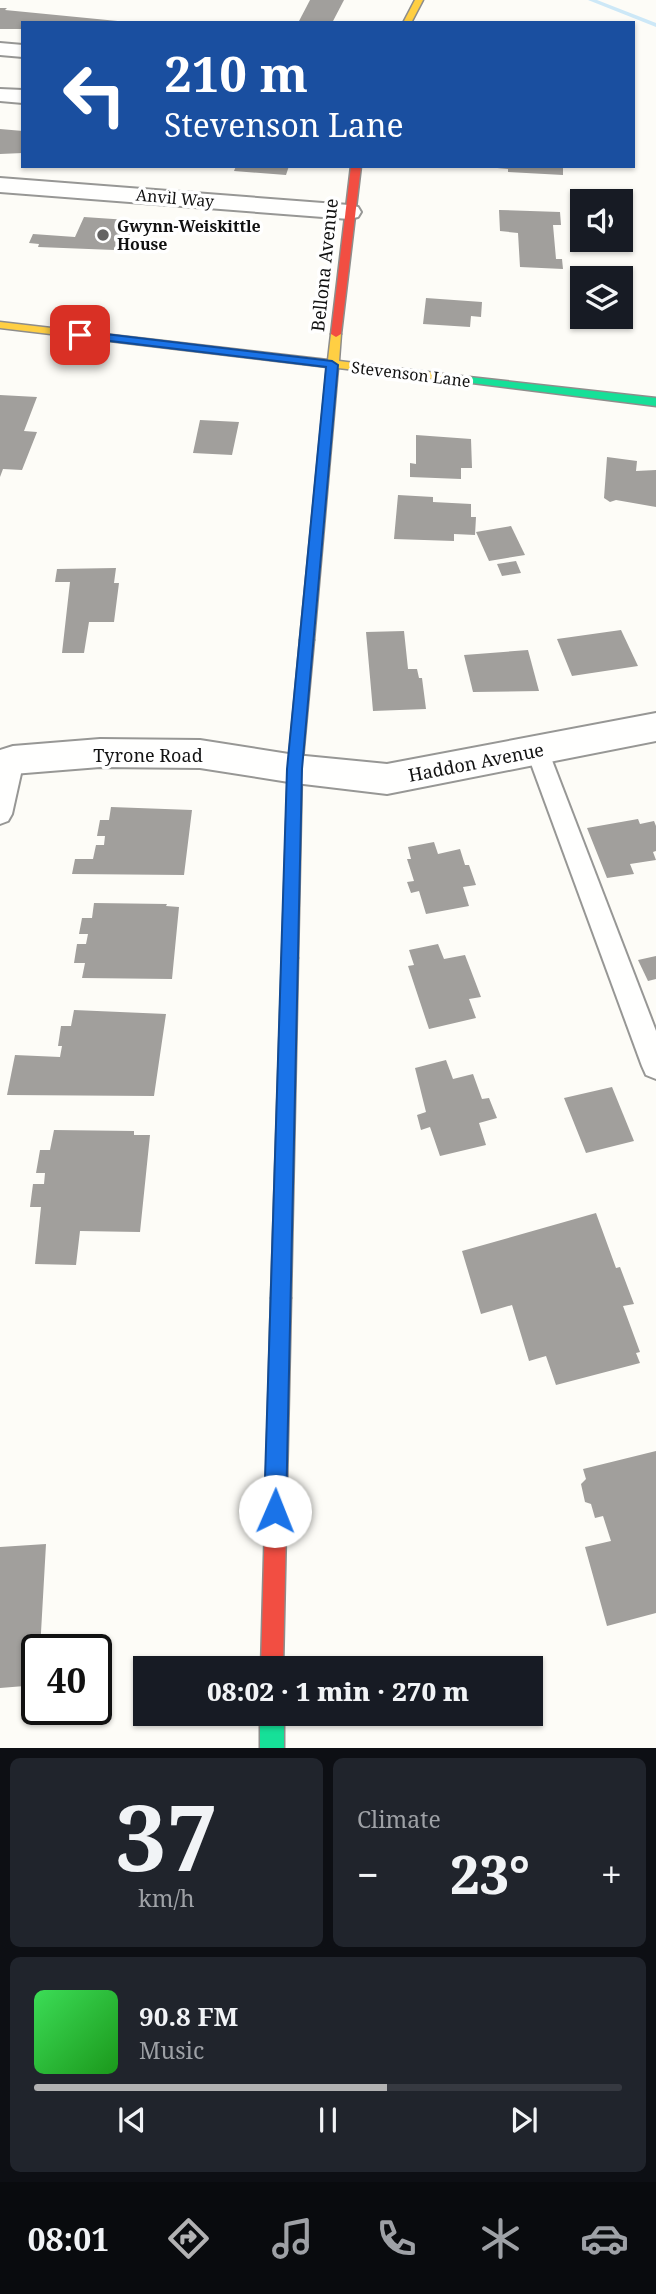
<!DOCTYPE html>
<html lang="en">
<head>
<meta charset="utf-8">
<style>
	:root { --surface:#171b24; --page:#20242c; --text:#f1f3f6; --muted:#9ea1a6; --line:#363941; --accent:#b2b2b3 }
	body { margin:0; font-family:"Noto Serif",serif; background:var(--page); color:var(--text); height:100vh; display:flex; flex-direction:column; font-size:26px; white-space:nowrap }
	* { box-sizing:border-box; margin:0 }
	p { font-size:23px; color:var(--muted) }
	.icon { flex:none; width:38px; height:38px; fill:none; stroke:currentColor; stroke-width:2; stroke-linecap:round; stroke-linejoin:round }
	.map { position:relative; height:1748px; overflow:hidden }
	.side { display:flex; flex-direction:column; gap:10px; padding:10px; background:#0d0f14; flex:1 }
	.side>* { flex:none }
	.banner { position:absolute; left:21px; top:21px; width:614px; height:147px; border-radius:0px; box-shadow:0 2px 5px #0004; background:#1a4fa0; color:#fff; overflow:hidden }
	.controls { position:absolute; left:570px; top:189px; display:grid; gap:14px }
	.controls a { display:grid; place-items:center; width:63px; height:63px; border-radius:0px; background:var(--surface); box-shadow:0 2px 5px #0004; font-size:35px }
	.speed { position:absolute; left:21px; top:1634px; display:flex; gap:14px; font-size:35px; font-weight:700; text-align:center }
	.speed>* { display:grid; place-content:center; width:91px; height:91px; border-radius:50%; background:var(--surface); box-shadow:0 2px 5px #0004; line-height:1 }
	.speed .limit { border:4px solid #111; border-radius:10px; background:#fff; color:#111 }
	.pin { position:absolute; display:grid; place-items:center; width:60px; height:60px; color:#fff; margin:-30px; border-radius:14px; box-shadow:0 4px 10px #0006 }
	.me { position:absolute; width:77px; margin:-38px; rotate:1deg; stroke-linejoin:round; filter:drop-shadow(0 0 5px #0008) }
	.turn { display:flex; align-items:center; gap:24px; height:147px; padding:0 28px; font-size:32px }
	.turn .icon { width:91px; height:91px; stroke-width:2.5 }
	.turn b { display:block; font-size:49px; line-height:60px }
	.big { font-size:52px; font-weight:800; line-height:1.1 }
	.side .tile { flex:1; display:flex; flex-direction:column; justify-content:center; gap:10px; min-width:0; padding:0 24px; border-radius:10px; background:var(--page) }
	.side .dial { align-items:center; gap:0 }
	.dial b { font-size:91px; line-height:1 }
	.song { display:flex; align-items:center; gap:21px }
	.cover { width:84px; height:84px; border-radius:10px; background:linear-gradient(135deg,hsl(130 70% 55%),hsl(120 70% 35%)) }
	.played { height:7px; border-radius:4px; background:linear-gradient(90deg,var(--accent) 60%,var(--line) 60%) }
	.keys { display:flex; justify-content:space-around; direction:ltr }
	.heat { display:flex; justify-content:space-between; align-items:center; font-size:38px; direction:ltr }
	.side .tiles { flex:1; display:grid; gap:10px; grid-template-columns:1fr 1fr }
	.tile:last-child { grid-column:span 2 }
	.trip { position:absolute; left:133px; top:1656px; width:410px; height:70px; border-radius:0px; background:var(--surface); box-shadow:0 2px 5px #0004; font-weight:800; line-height:70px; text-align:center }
	.menu { display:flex; height:112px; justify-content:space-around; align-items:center; background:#090b0e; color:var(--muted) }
	.menu .icon { width:49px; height:49px }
	.menu .current { color:var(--accent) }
	.menu b { font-size:32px; color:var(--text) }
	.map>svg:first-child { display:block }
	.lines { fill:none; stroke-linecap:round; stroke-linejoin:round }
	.stream { fill:#cde8f7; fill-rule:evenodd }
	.building { fill:#a19f9c }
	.lane-casing { stroke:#979795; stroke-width:4 }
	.street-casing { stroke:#979795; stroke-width:4 }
	.fast-casing { stroke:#8e8d8b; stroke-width:3 }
	.slow-casing { stroke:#8e8d8b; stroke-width:3 }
	.jam-casing { stroke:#8e8d8b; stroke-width:3 }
	.lane { fill:#fffffe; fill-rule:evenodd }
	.street { fill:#fffffe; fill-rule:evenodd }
	.fast { fill:#16e098; fill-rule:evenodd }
	.slow { fill:#ffcf43; fill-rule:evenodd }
	.jam { fill:#f24e42; fill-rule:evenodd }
	.route { fill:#1a73e8; stroke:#114b97; stroke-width:2 }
	.poi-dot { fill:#646362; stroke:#fff; stroke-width:2.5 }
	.labels { text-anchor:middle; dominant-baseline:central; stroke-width:7; stroke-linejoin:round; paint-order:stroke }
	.far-street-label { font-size:16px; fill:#111; stroke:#fff }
	.far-poi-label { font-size:16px; font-weight:bold; fill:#111; stroke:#fff; text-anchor:start }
	.street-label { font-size:18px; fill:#111; stroke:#fff }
</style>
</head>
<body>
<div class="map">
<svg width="656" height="1748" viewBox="0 0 656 1748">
	<rect width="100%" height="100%" fill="#fdfcf7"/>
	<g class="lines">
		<!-- stream -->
		<path class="stream" d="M588 0H597L656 23V27Z"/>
	</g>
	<!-- building -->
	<g class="building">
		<path d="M310 0H344L332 23H298Z"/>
		<path d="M0 8H7L5 10 138 23H23V29H0Z"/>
		<path d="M0 129 23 131V153L0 154Z"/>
		<path d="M236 166H289L286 175 234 171Z"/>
		<path d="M497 166H563V175L508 172V169L497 168Z"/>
		<path d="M499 210 560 212 561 225H553L556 259H562L563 269 520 267 518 233 500 231Z"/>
		<path d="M84 217 128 220 126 223 136 224 128 242 118 241 114 250 38 247 39 244 29 243 33 234 75 237Z"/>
		<path d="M426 298 482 302 481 317 471 316 470 327 423 324Z"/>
		<path d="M0 395 37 397 24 431 37 432 22 470 3 469 0 477Z"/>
		<path d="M200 420 239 422 232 455 193 453Z"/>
		<path d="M416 435 471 439 472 468H461V479L410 477V463L416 464Z"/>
		<path d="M607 457 637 461 636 471 656 470V507L616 500 610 502 604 498Z"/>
		<path d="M398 495 433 497V502L471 504V517H476L475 535 454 534V541L394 539Z"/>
		<path d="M511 526 525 555 489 561 476 532Z"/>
		<path d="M516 561 521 573 502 576 497 564Z"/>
		<path d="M116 568 114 583H119L114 622H89L84 653H62L70 582H55L57 569Z"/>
		<path d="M621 630 638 666 572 676 557 639Z"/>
		<path d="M404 631 408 669H417L419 678H422L426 709 373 711 366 632Z"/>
		<path d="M528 650 539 691 473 692 464 655Z"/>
		<path d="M111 807 192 810 184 875 72 874 75 859H93L96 845H104L105 836H97L100 820H109Z"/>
		<path d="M638 819 640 824 654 821 656 826V851L653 852 656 860 630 864 634 874 607 878 587 828Z"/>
		<path d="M434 842 438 854 460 849 465 865H469L476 885 463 887 469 906 426 914 419 891 411 893 407 882 414 881 407 859H411L408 847Z"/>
		<path d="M94 903 167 904 166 906 179 907 172 979 82 978 85 963H74L77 944H86L88 934H79L82 918H92Z"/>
		<path d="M438 944 444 959 465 955 481 997 469 999 476 1018 429 1029 408 966 414 965 409 950Z"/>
		<path d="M656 956V979L648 981 638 960Z"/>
		<path d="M74 1010 166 1014 154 1096 7 1095 15 1055 60 1057 62 1046H58L61 1026H71Z"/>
		<path d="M446 1060 453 1079 473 1074 482 1099 489 1098 497 1118 479 1123 486 1145 440 1156 430 1127 421 1130 417 1115 426 1112 415 1068Z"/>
		<path d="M612 1087 634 1141 586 1153 564 1098Z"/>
		<path d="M54 1130 134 1131V1135H150L140 1232 80 1231 76 1265 35 1264 41 1207H30L33 1184H44L45 1173H36L40 1150H50Z"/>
		<path d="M596 1213 616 1268 620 1267 634 1304 623 1306 640 1352 636 1353 640 1363 556 1385 546 1356 529 1361 512 1305 481 1314 462 1251Z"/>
		<path d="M656 1451V1613L607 1626 585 1547 611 1541 603 1516 595 1518 591 1504 585 1502 581 1484 586 1479 583 1469Z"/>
		<path d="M46 1544 40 1650H37V1685L0 1688V1547Z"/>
	</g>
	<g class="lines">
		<defs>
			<g id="lane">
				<path d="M537 741 545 744 548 750 656 1031V1079L646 1075 642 1066 526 750 529 744Z"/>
				<path d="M13 751 21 754 24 760 12 814 8 821 0 824V766L5 754Z"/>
			</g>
			<g id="street">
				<path d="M0 43 23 45V57L0 55Z"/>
				<path d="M0 89 23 90V103L0 101Z"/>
				<path d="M0 178 349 205 358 207 361 212 358 217 349 219 0 192Z"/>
				<path d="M656 713V741L387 794 295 783 200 768 100 767 13 774 0 778V750L13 746 100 739 200 740 295 755 387 764Z"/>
			</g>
			<g id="fast">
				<path d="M460 376 656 398V406L456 381V377Z"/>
				<rect x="260" y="1713" width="24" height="35"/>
			</g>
			<g id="slow">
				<path d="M415 0H423L411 23H403Z"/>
				<path d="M0 322 328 360 331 334 336 331 341 334 339 361 460 376 466 379 460 382 338 368 314 640 307 645 300 640 327 367 0 328Z"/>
				<path d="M290 951 296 953 298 958 291 1298 288 1305 281 1308 274 1305 271 1298 282 958 284 953Z"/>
			</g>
			<g id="jam">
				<path d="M351 166H361L341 334 336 337 331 334Z"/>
				<path d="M307 635 314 640 302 769 298 958 296 963 290 965 284 963 282 958 288 769 300 640Z"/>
				<path d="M281 1288 288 1291 291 1298 283 1668H261L271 1298 274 1291Z"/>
			</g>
		</defs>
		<!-- lane casing -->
		<use href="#lane" class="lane-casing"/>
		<!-- street casing -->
		<use href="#street" class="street-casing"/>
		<!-- fast casing -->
		<use href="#fast" class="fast-casing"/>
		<!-- slow casing -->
		<use href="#slow" class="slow-casing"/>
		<!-- jam casing -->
		<use href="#jam" class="jam-casing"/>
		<!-- lane -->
		<use href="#lane" class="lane"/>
		<!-- street -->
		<use href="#street" class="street"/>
		<!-- fast -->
		<use href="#fast" class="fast"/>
		<!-- slow -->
		<use href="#slow" class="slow"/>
		<!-- jam -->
		<use href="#jam" class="jam"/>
	</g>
	<!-- route -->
	<path class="route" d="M80 331 332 361 338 365 302 769 286 1511 283 1519 275 1522 267 1519 264 1511 287 769 326 367 77 337V332Z"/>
	<!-- markers -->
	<circle class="poi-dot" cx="103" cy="235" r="7"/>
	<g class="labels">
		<!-- far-street labels -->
		<g class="far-street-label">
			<text transform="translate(175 198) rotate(5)">Anvil Way</text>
			<text transform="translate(411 374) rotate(7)">Stevenson Lane</text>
		</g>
		<!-- far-poi labels -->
		<g class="far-poi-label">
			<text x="117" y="226">Gwynn-Weiskittle<tspan x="117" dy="18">House</tspan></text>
		</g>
		<!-- street labels -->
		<g class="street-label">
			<text transform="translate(324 265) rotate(-84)">Bellona Avenue</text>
			<text x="148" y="755">Tyrone Road</text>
			<text transform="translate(476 762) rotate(-11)">Haddon Avenue</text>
		</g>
	</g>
</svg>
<div class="controls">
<a><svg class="icon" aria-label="sound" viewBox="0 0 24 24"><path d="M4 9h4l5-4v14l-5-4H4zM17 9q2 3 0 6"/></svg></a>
<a><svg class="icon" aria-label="layers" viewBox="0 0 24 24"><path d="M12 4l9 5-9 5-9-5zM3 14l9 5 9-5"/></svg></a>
</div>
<div class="speed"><div class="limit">40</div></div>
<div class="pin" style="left:80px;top:335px;background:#d93025"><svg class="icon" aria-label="arrive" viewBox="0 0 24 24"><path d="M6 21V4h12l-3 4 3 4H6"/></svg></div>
<svg class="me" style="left:275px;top:1511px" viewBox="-20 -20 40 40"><circle r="19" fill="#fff"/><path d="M0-13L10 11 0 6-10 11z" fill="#1a73e8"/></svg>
<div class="trip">08:02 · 1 min · 270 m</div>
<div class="banner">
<div class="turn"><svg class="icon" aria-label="left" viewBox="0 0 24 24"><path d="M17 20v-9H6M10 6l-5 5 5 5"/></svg><div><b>210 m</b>Stevenson Lane</div></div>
</div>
</div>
<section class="side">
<div class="tiles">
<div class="tile dial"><b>37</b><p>km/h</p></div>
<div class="tile"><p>Climate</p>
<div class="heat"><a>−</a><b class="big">23°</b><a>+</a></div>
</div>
<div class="tile">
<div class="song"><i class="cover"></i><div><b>90.8 FM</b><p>Music</p></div></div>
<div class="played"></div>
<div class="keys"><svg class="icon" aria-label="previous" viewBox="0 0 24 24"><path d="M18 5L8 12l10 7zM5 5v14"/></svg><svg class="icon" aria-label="pause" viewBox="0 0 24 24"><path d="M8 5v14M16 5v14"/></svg><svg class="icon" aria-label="next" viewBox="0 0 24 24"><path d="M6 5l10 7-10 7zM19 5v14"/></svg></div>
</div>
</div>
</section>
<nav class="menu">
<b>08:01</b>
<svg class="icon current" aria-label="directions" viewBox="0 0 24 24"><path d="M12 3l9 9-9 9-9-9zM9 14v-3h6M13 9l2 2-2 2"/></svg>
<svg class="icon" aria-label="music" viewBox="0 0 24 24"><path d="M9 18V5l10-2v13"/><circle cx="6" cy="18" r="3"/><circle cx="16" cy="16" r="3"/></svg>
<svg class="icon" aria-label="phone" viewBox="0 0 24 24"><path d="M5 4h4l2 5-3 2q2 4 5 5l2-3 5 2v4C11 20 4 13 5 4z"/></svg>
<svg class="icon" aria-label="climate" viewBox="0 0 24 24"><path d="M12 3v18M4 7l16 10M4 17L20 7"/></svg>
<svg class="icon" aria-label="car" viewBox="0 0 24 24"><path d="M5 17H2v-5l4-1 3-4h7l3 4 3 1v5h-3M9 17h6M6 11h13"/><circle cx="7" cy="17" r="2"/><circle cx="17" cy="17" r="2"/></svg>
</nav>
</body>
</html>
